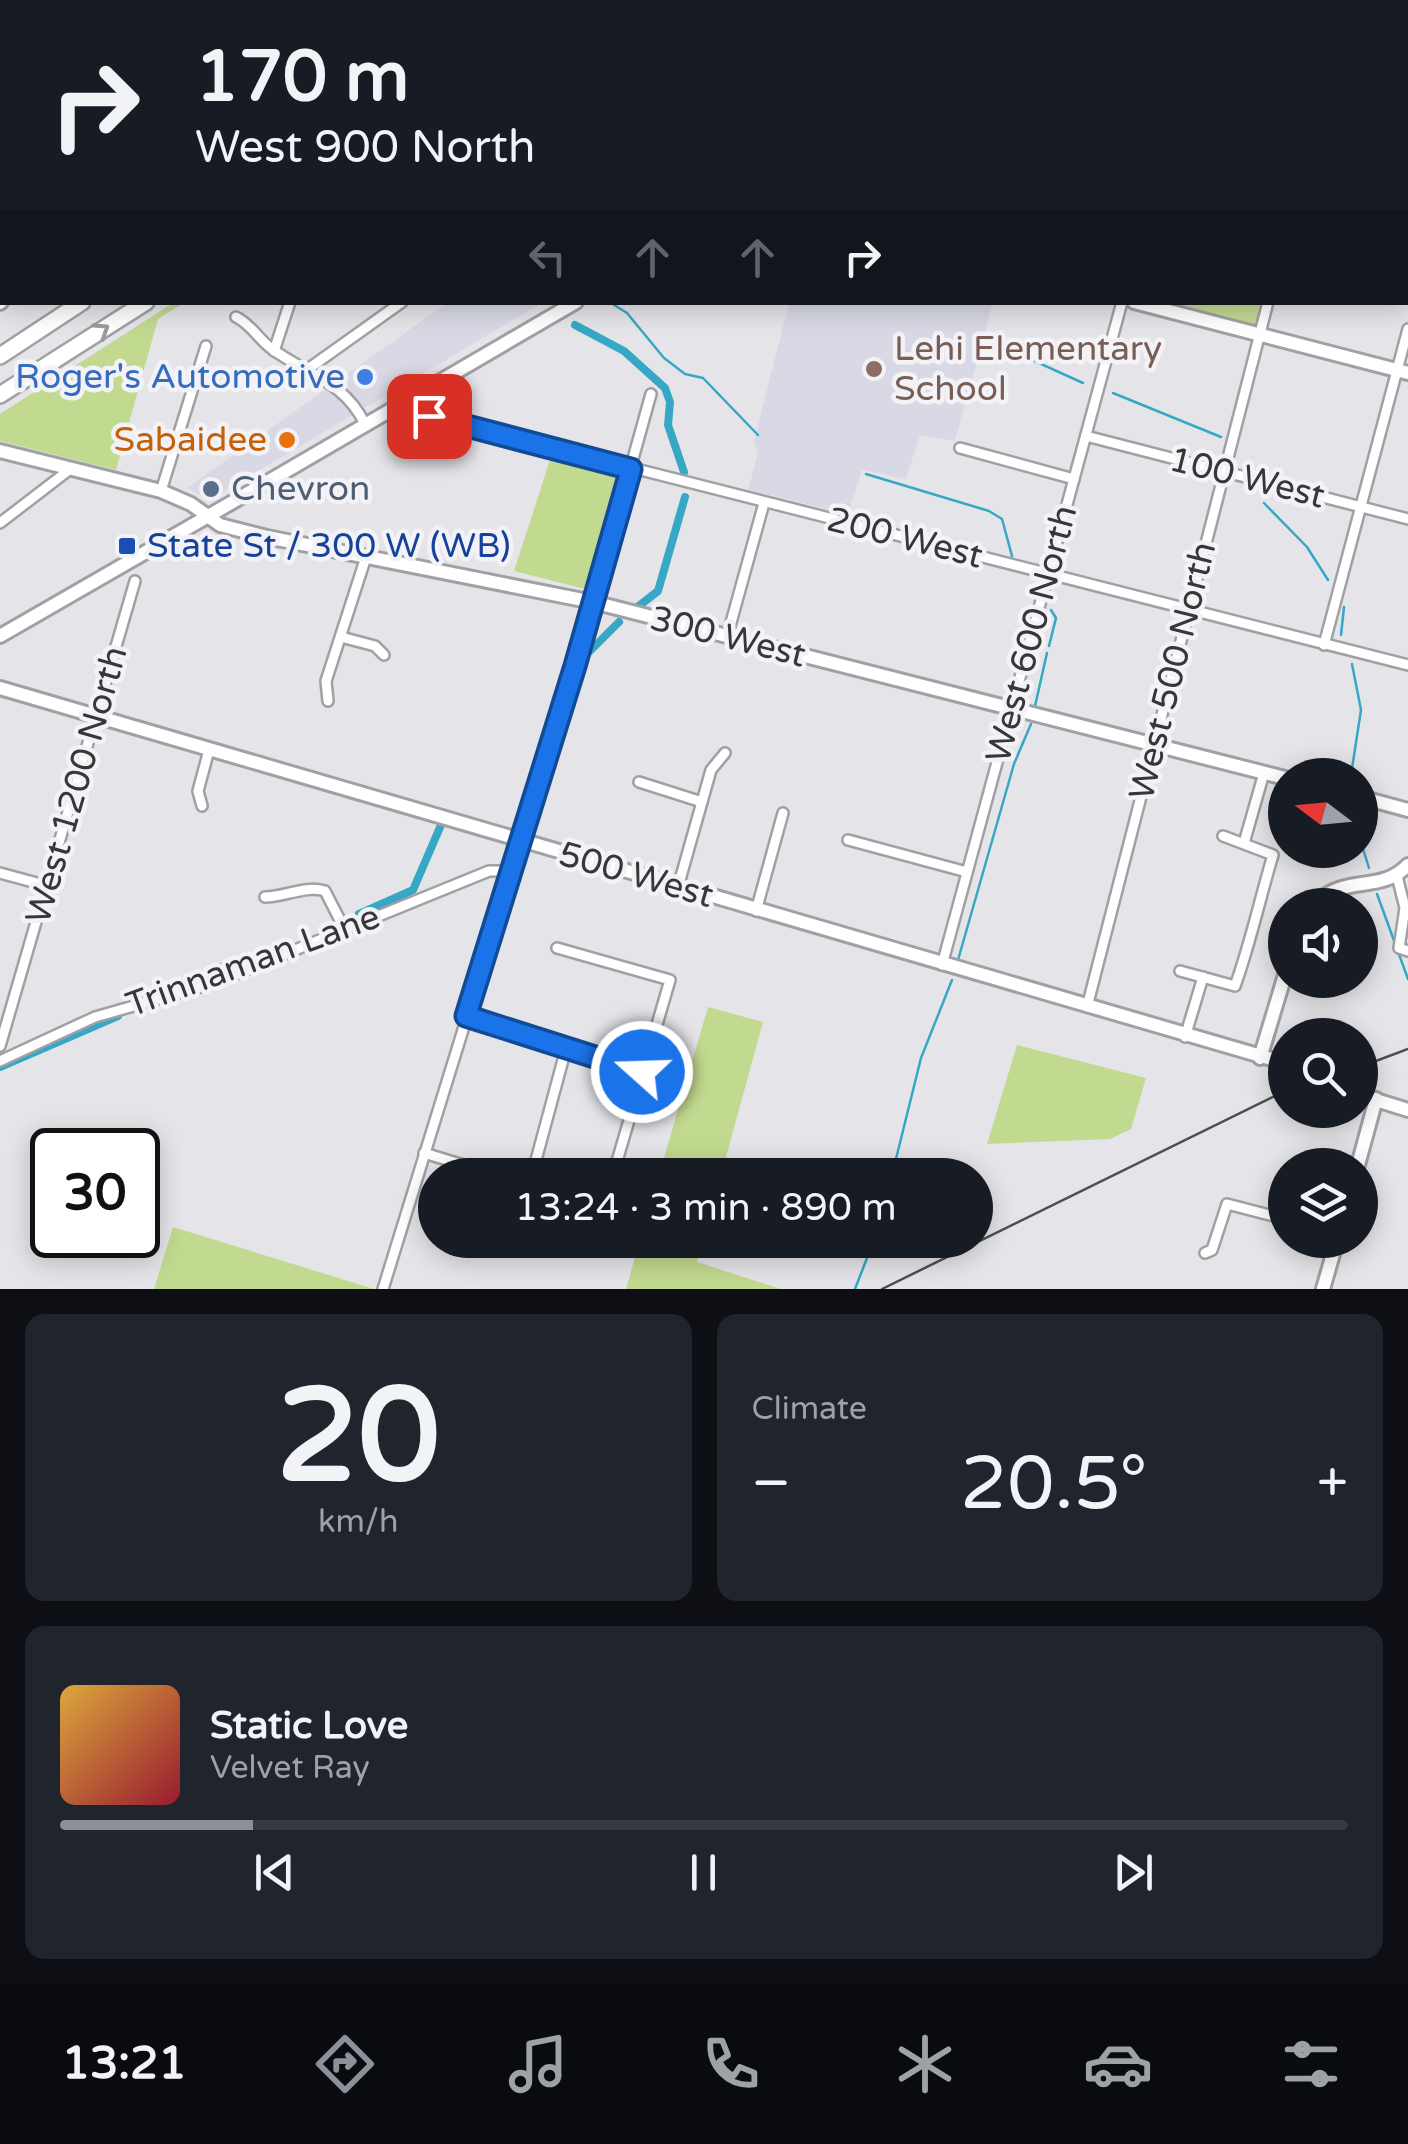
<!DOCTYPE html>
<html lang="en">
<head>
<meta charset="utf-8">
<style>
	:root { --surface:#171b24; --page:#20242c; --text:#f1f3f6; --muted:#9ea1a6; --line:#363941; --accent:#8c9099 }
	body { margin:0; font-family:"Varela Round",sans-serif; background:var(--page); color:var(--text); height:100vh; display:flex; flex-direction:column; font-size:38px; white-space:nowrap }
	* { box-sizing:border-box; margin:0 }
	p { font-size:32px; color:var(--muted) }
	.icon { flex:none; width:55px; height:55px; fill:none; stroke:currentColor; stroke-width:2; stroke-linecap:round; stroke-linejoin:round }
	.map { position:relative; height:1289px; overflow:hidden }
	.sheet { display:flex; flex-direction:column; gap:25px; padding:25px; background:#0d0f14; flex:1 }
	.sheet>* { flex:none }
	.top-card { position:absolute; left:0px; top:0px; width:1410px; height:305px; box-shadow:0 5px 25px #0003; background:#171b24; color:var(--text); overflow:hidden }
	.needle { width:65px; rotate:286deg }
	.fabs { position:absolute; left:1268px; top:758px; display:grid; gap:20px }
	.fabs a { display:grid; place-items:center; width:110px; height:110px; border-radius:50%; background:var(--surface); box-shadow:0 5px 25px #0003; font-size:50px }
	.speed { position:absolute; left:30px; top:1128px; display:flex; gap:20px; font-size:50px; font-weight:700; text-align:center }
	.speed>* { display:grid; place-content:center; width:130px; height:130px; border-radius:50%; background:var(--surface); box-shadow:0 5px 25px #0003; line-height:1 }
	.speed .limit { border:5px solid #111; border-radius:15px; background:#fff; color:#111 }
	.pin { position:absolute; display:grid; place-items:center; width:85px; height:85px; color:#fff; margin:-42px; border-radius:20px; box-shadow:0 5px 15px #0006 }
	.me { position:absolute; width:110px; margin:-55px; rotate:290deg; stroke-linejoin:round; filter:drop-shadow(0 0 8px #0008) }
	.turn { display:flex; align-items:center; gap:35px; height:210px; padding:0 30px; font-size:45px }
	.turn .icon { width:130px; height:130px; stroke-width:2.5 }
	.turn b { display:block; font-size:70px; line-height:85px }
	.lanes { display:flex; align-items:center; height:95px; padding:0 30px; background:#0003; justify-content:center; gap:50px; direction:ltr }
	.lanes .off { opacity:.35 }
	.big { font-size:75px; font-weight:600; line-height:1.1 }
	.sheet .widget { flex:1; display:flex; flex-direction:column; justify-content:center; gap:15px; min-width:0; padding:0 35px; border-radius:20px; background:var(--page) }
	.sheet .dial { align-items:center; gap:0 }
	.dial b { font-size:130px; line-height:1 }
	.song { display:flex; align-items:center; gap:30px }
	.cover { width:120px; height:120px; border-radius:15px; background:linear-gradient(135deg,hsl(40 70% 55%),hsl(350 70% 35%)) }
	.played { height:10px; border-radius:5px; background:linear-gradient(90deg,var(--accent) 15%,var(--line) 15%) }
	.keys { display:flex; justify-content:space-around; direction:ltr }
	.heat { display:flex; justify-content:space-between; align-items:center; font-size:55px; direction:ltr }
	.sheet .tiles { flex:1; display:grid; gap:25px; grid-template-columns:1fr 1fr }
	.widget:last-child { grid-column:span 2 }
	.trip { position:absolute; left:418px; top:1158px; width:575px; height:100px; border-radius:50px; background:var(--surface); box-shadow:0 5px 25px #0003; font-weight:600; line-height:100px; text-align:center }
	.dock { display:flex; height:160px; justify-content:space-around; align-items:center; background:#090b0e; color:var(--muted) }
	.dock .icon { width:70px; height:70px }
	.dock .current { color:var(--accent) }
	.dock b { font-size:45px; color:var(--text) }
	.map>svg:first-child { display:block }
	.built { fill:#d9d9e5 }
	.green { fill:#c2d990 }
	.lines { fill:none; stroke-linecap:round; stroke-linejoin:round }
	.stream { stroke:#37a7c6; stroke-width:2.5 }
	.canal { stroke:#37a7c6; stroke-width:8 }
	.street-casing { stroke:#a1a1a5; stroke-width:14 }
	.secondary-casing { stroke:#a1a1a5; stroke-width:18 }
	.highway-casing { stroke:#a1a1a5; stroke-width:20 }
	.street { stroke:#fff; stroke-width:9 }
	.secondary { stroke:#fff; stroke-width:12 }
	.highway { stroke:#fff; stroke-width:15 }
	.rail { stroke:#4f4f50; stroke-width:2.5 }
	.oneway { stroke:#9b9b9c }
	.route-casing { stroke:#114b97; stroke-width:25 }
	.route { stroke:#1a73e8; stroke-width:18 }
	.education-dot { fill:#8d6e63; stroke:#f2f2f7; stroke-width:4 }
	.shop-dot { fill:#3f7fe0; stroke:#f2f2f7; stroke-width:4 }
	.food-dot { fill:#e8710a; stroke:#f2f2f7; stroke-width:4 }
	.service-dot { fill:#5c6f8a; stroke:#f2f2f7; stroke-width:4 }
	.transit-dot { fill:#1a4fb4; stroke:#f2f2f7; stroke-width:4 }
	.labels { text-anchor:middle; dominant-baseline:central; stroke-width:9; stroke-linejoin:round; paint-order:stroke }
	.education-label { font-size:35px; fill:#785e54; stroke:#f2f2f7; text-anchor:start }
	.shop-label { font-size:35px; fill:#366cbe; stroke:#f2f2f7; text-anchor:end }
	.food-label { font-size:35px; fill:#c56008; stroke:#f2f2f7; text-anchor:end }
	.street-label { font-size:35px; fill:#373738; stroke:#f2f2f7 }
	.service-label { font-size:35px; fill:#4e5e75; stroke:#f2f2f7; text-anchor:start }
	.transit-label { font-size:35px; fill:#164399; stroke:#f2f2f7; text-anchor:start }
</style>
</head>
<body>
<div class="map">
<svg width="1408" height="1289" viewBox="0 0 1408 1289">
	<rect width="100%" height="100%" fill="#e5e5e9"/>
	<!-- built -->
	<g class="built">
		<path d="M447 303H542L209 500 187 488Z"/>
		<path d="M789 303H993L955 441 920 435 906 479 862 470 848 514 748 490 758 453 754 441Z"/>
	</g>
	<!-- green -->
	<g class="green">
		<path d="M173 303H184L158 319 116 470 0 441V414Z"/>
		<path d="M1164 303H1263L1256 327Z"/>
		<path d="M550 460 622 479 589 590 514 571Z"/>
		<path d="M708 1007 763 1022 721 1175H659Z"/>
		<path d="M1017 1045 1146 1078 1131 1129 1110 1139 987 1144Z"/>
		<path d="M173 1227 374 1289H154Z"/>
		<path d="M640 1240H703L697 1262 781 1289H626Z"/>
	</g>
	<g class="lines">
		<!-- stream -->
		<g class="stream">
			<path d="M1 117 2 116"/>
			<path d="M611 303 627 313 664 358 685 374 703 378 758 435"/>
			<path d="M984 338 1083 383"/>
			<path d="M1113 393 1221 437"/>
			<path d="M866 474 989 511 1002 519 1012 556"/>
			<path d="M1264 503 1307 547 1328 580"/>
			<path d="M1341 635 1344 607"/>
			<path d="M1049 646 1056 618 1051 610"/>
			<path d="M1035 706 1047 653"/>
			<path d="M1351 775 1361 710 1352 664"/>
			<path d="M1360 839 1369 868"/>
			<path d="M1377 894 1408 979"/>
			<path d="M958 960 1014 764 1031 724"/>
			<path d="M892 1175 921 1058 952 980"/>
			<path d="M855 1289 874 1240"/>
		</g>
		<!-- canal -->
		<g class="canal">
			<path d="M575 325 624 351 665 388 670 402 668 425 684 472"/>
			<path d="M635 609 658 591 685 497"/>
			<path d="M586 655 619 622"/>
			<path d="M359 914 413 890 441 825"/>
			<path d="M207 973 226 965"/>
			<path d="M149 994 198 976"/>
			<path d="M0 1067 118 1016"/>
		</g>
		<defs>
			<g id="street">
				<path d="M328 0 329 2"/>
				<path d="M1147 0 1157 2"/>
				<path d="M1202 2V0"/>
				<path d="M1348 2 1349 0"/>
				<path d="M0 168H2"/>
				<path d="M1408 207V208"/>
				<path d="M236 317C251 324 259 340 272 349 308 375 344 381 365 424"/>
				<path d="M274 351 290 302"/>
				<path d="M308 369 402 302"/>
				<path d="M407 400 420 414 1408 665"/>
				<path d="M1086 436 1408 519"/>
				<path d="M960 448 1074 479"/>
				<path d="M161 491 206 346"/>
				<path d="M0 523 69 470"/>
				<path d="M341 637 375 646 384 655"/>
				<path d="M727 637 764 503"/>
				<path d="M1324 645 1408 329"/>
				<path d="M328 701 326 681 366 557"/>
				<path d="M639 782 702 802"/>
				<path d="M202 806 198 791 209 750"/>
				<path d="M848 840 967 872"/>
				<path d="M1244 843 1264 773"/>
				<path d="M0 873 48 886"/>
				<path d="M1397 876 1405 908 1399 948 1408 951"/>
				<path d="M678 887 711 770 725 753"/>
				<path d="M265 897C285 897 305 885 325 891L345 930"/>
				<path d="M756 911 783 813"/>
				<path d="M557 948 670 980 613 1175"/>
				<path d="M942 965 1122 302"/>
				<path d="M1180 971 1235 986C1250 945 1260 898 1273 855L1223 836"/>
				<path d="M1087 1007 1268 302"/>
				<path d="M465 1016 567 1045 679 1087"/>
				<path d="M1185 1037 1203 977"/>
				<path d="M0 1046 135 581"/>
				<path d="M0 1061 95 1017 214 983 489 871H509"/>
				<path d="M424 1153 496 1175"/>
				<path d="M532 1175 567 1045"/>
				<path d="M591 1247 593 1240"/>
				<path d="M1205 1253 1212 1250 1227 1204 1285 1219"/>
				<path d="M383 1289 575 667 651 394"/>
			</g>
			<g id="secondary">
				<path d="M704 0 705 2"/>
				<path d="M23 2 24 0"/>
				<path d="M478 2 482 0"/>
				<path d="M985 2 987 0"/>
				<path d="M0 77 2 69"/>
				<path d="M0 265 2 269"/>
				<path d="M1134 302 1408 373"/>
				<path d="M0 303 2 301"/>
				<path d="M0 451 161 491 191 504 220 525 267 537 593 602 1285 778"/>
				<path d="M0 636C193 526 384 414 576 302"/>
				<path d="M0 688 1285 1063"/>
				<path d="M1360 797 1408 810"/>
				<path d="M1313 905C1348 872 1378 895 1408 865"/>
				<path d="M1260 1058 1285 975"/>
				<path d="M1360 1095 1408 1110"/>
				<path d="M1358 1165 1376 1099"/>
				<path d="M1323 1289 1337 1240"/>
			</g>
			<g id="highway">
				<path d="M540 2 544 0"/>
				<path d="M617 2 621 0"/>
				<path d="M0 356 82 302"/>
				<path d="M0 395 146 302"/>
			</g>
		</defs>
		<!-- street casing -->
		<use href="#street" class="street-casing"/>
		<!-- secondary casing -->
		<use href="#secondary" class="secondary-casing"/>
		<!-- highway casing -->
		<use href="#highway" class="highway-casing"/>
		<!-- street -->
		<use href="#street" class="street"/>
		<!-- secondary -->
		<use href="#secondary" class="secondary"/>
		<!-- highway -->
		<use href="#highway" class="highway"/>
		<!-- rail -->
		<g class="rail">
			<path d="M845 2 848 0"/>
			<path d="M1360 1067 1408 1049"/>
			<path d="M882 1289 1285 1091"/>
		</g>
	</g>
	<!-- one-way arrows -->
	<defs><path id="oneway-chevron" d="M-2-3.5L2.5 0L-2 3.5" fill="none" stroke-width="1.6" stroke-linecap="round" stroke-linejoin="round" transform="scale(2.5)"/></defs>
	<use class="oneway" href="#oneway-chevron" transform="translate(102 330) rotate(-33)"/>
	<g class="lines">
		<defs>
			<path id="route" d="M429 416 631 469 575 666 466 1016 642 1072"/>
		</defs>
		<!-- route casing -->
		<use href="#route" class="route-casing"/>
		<!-- route -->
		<use href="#route" class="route"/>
	</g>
	<!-- markers -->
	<circle class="education-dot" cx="874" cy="369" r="10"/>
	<circle class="shop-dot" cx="365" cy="377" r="10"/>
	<circle class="food-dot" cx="287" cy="440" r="10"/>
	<circle class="service-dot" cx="211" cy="489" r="10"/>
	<rect class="transit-dot" x="117" y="536" width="20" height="20" rx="5"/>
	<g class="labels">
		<!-- education labels -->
		<g class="education-label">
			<text x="894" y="349">Lehi Elementary<tspan x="894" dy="40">School</tspan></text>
		</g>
		<!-- shop labels -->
		<g class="shop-label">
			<text x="345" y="377">Roger's Automotive</text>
		</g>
		<!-- food labels -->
		<g class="food-label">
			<text x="267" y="440">Sabaidee</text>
		</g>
		<!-- street labels -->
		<g class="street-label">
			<text transform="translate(1247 478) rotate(14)">100 West</text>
			<text transform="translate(905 538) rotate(14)">200 West</text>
			<text transform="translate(1032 634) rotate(-75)">West 600 North</text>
			<text transform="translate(728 637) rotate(14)">300 West</text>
			<text transform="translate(1173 671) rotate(-76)">West 500 North</text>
			<text transform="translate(77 785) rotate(-74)">West 1200 North</text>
			<text transform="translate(636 875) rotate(16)">500 West</text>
			<text transform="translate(253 961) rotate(-20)">Trinnaman Lane</text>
		</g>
		<!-- service labels -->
		<g class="service-label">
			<text x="231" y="489">Chevron</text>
		</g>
		<!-- transit labels -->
		<g class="transit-label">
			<text x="147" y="546">State St / 300 W (WB)</text>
		</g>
	</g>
</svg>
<div class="fabs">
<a><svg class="needle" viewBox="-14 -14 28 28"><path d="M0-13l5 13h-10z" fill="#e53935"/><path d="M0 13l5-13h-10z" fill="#9ea1a6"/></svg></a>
<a><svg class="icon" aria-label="sound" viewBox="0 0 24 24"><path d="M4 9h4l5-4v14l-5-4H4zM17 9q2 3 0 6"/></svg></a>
<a><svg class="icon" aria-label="search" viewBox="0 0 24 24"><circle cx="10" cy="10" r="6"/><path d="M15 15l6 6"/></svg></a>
<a><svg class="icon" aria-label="layers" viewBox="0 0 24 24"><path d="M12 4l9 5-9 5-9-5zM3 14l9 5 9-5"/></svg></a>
</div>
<div class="speed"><div class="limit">30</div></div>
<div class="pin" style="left:429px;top:416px;background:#d93025"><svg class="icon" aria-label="arrive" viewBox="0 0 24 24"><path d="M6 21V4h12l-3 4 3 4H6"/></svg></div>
<svg class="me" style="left:642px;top:1072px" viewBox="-20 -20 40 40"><circle r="17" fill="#1a73e8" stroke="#fff" stroke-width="3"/><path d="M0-11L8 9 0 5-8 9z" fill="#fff"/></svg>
<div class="trip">13:24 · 3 min · 890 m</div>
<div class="top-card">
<div class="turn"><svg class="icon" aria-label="right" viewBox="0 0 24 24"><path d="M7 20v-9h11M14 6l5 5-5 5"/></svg><div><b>170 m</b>West 900 North</div></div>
<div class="lanes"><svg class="icon off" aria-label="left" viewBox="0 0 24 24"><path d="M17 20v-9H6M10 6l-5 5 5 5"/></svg><svg class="icon off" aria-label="ahead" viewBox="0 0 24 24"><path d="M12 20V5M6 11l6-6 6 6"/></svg><svg class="icon off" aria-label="ahead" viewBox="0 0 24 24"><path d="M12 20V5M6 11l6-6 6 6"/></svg><svg class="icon" aria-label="right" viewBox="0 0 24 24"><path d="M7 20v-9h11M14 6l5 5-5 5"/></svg></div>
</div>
</div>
<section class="sheet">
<div class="tiles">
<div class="widget dial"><b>20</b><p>km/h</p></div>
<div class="widget"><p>Climate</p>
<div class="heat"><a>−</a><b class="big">20.5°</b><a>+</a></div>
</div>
<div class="widget">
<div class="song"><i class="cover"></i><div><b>Static Love</b><p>Velvet Ray</p></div></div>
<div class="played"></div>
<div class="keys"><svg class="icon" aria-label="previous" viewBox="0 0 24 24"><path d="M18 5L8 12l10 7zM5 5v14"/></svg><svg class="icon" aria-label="pause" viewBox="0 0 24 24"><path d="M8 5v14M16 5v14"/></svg><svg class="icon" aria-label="next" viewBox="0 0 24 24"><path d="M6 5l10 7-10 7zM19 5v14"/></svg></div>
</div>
</div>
</section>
<nav class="dock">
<b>13:21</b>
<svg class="icon current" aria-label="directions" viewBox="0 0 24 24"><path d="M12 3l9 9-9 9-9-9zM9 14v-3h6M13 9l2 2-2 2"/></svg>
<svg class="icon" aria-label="music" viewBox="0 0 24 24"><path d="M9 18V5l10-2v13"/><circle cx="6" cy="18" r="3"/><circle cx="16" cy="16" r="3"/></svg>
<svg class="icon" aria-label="phone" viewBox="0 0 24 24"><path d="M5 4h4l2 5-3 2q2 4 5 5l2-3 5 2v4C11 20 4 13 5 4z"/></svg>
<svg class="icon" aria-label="climate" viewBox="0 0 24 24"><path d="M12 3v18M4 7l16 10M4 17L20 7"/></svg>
<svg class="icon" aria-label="car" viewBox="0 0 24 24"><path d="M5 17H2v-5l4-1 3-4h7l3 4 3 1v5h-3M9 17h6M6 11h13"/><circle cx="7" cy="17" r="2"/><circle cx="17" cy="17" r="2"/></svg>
<svg class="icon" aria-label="filters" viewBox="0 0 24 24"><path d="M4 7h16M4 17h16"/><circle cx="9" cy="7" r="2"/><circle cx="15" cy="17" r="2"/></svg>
</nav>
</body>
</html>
